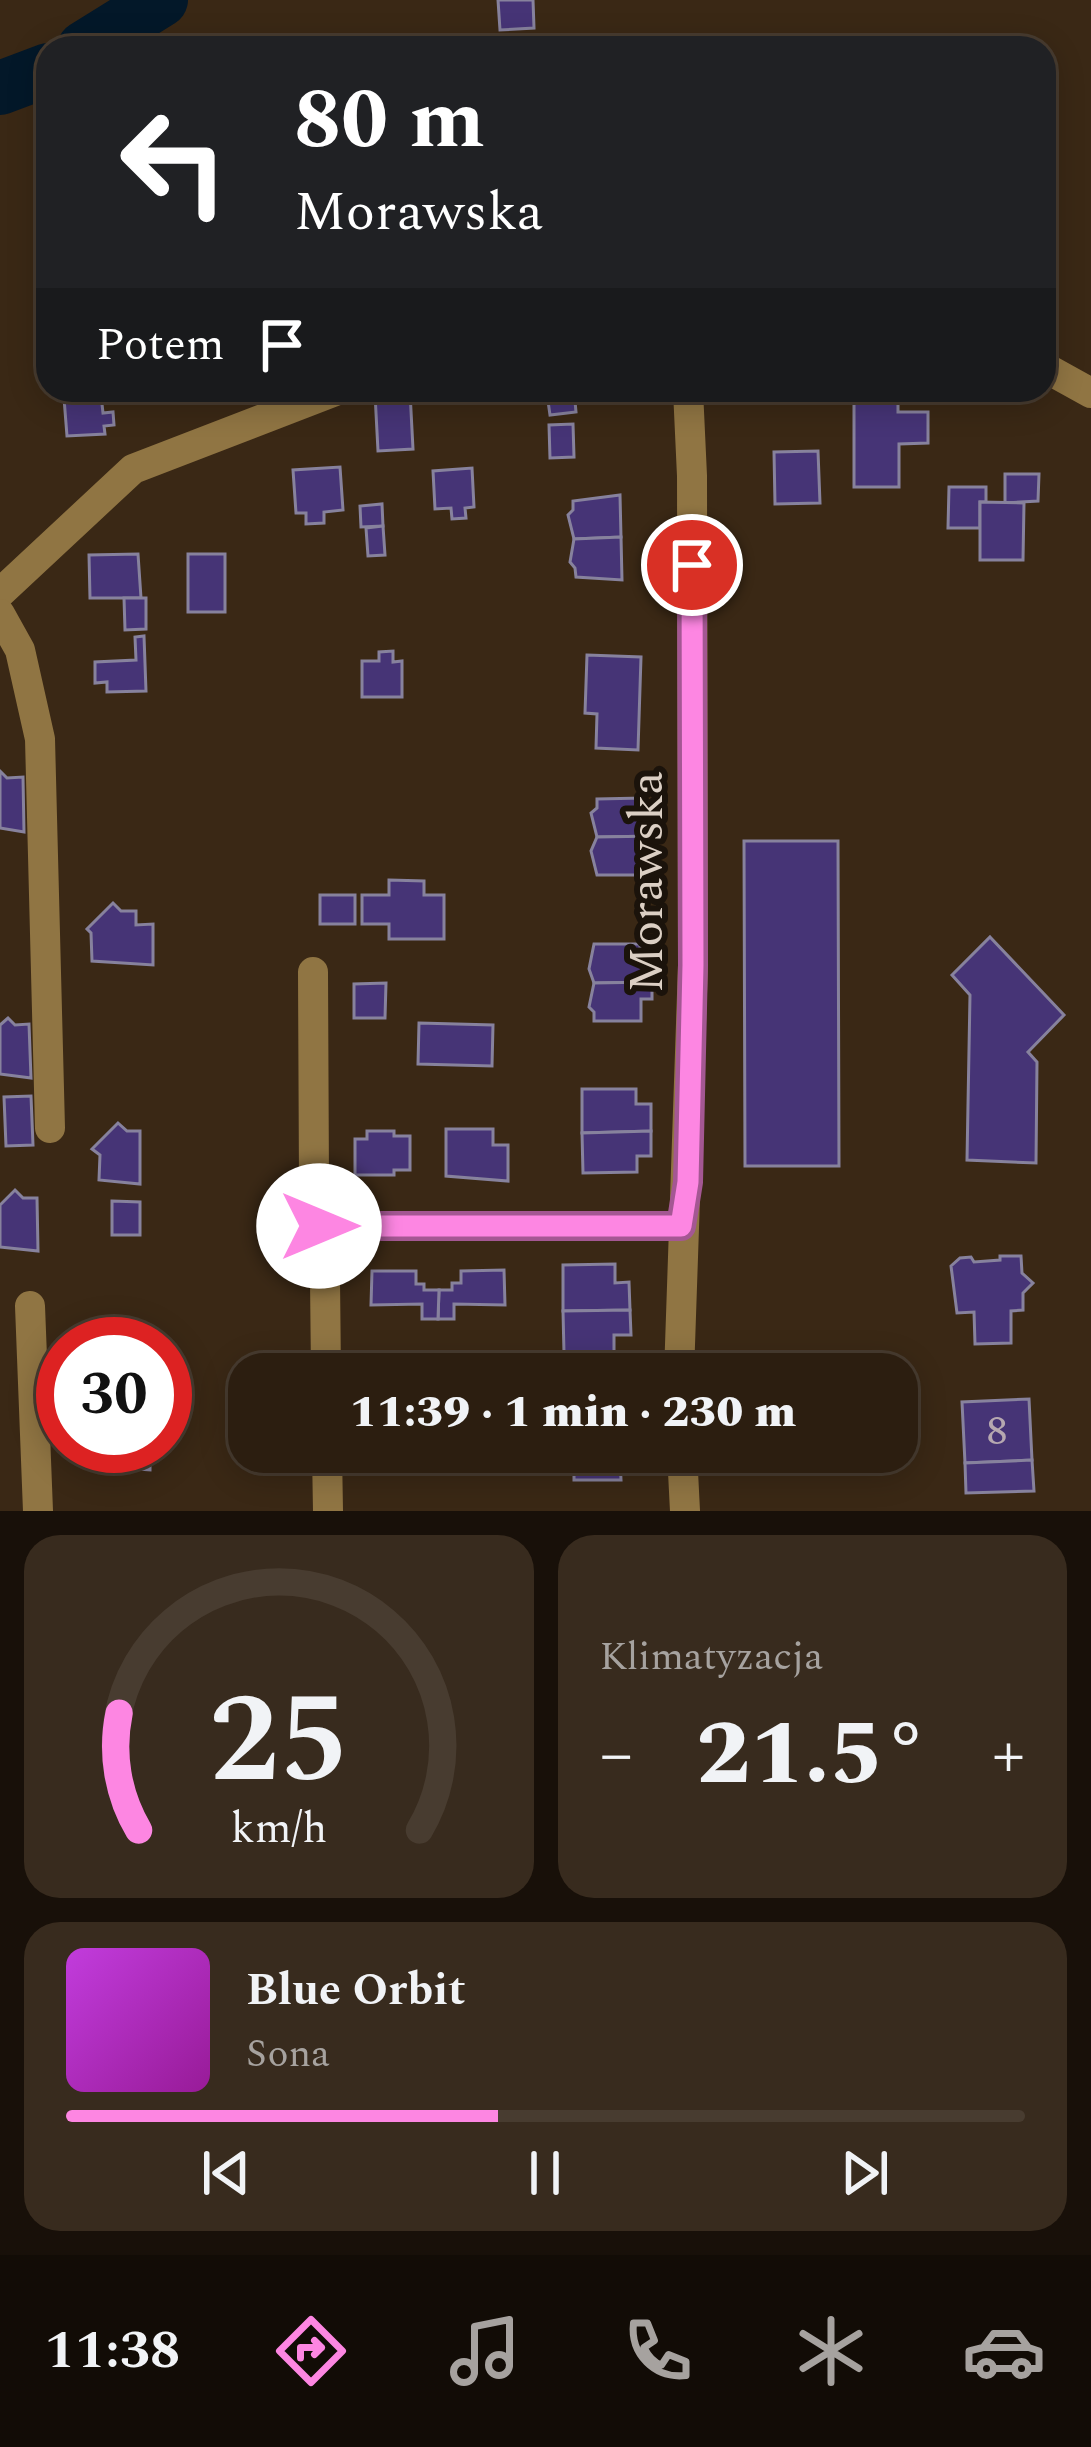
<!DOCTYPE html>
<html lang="pl">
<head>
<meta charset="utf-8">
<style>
	:root { --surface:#2c1e10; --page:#382b1e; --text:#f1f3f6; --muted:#a6a29f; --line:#483c30; --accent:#fd86e2 }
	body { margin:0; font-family:Spectral,serif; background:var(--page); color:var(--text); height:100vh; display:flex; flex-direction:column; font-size:45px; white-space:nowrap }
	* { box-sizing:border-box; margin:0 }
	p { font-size:39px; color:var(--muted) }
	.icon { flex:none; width:66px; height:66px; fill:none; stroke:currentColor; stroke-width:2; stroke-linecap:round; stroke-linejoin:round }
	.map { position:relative; height:1511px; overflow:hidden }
	.side { display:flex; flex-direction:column; gap:24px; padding:24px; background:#181009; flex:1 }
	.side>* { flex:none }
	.guide { position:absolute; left:36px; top:36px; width:1020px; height:366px; border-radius:36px; box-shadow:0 6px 30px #0003,0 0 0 3px var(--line); background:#202124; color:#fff; overflow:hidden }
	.speed { position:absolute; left:36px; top:1317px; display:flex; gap:24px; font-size:60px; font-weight:700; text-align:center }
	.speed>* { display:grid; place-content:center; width:156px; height:156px; border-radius:50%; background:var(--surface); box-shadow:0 6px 30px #0003,0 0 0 3px var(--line); line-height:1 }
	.speed .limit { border:18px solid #d22; background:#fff; color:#111 }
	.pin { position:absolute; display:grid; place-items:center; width:102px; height:102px; color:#fff; margin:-51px; border:6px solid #fff; border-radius:50%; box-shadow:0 3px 12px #0007 }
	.me { position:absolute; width:132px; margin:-66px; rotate:90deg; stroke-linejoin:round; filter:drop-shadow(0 0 9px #0008) }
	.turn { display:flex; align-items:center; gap:42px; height:252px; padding:0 60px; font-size:54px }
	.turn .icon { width:156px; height:156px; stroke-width:2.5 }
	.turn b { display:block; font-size:84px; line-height:102px }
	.then { display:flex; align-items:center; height:114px; padding:0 60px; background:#0003; gap:24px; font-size:45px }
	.big { font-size:90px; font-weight:800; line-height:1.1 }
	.side .card { flex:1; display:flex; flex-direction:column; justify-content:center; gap:18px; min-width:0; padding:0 42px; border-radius:36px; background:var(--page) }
	.side .dial { align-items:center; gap:0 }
	.dial svg { height:312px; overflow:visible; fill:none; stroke:var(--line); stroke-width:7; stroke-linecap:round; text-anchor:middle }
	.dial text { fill:var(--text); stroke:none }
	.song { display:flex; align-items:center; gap:36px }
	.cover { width:144px; height:144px; border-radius:18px; background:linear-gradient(135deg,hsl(290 70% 55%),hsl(300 70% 35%)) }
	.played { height:12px; border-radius:6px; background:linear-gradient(90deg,var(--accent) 45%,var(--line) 45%) }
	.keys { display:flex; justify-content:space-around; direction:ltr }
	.heat { display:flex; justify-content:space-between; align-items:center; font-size:66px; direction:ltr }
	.side .tiles { flex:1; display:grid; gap:24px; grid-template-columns:1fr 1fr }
	.card:last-child { grid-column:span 2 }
	.trip { position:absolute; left:228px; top:1353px; width:690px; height:120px; border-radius:36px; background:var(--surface); box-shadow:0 6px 30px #0003,0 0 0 3px var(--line); font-weight:800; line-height:120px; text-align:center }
	.tabs { display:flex; height:192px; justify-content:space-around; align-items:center; background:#120c06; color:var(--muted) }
	.tabs .icon { width:84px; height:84px }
	.tabs .active { color:var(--accent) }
	.tabs b { font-size:54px; color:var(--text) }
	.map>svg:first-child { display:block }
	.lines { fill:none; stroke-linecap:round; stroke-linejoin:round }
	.river { stroke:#031829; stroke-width:54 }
	.building { fill:#463476; stroke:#87829d; stroke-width:3 }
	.minor { stroke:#907543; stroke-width:30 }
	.route-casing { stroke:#a45793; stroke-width:30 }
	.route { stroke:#fd86e2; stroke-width:21 }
	.labels { text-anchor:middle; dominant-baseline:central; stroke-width:12; stroke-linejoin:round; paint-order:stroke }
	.number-label { font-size:42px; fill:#b6a8b0 }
	.street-label { font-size:48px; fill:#dbcfc4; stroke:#1b130b }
</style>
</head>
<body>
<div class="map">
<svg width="1091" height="1511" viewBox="0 0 1091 1511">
	<rect width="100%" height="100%" fill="#3a2815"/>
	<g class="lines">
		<!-- river -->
		<g class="river">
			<path d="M84 48 161 0"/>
			<path d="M0 88 48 70"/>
		</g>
	</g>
	<!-- building -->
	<g class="building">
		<path d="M498 0H533L534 28 500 30Z"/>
		<path d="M556 390H574L576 412 550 415 548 401 557 400Z"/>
		<path d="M854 390H898V412H928V443L899 444V487H854Z"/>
		<path d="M410 392 413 449 378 451 375 394Z"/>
		<path d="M101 395 103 413 113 412 114 425 104 426 105 434 67 436 64 398Z"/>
		<path d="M573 424 574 457 550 458 549 425Z"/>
		<path d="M818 451 820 503 775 504 774 452Z"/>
		<path d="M340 467 343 510 324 512V523L306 524V513H296L293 470Z"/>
		<path d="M472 468 474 507 465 508 466 518 452 519 451 508 435 509 433 471Z"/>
		<path d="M1005 474H1039L1038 501 1005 503Z"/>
		<path d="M949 487H986V502H980V528H948Z"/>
		<path d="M620 495 621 537 574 539 568 515 573 510V501Z"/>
		<path d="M980 502 1024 503 1023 560H980Z"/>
		<path d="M382 504 383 526 361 527 360 506Z"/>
		<path d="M383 526 385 555 368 556 366 528Z"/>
		<path d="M621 537 622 580 576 577 575 568 570 562 574 539Z"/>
		<path d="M138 554 141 598H90L89 555Z"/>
		<rect x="188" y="554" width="37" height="58"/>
		<path d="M124 598H146V629L125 630Z"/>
		<path d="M144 636 146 691 107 692V682L95 683V662L136 660 135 637Z"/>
		<path d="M393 651V662L402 661V697H362V661H379V652Z"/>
		<path d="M587 655 641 657 638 750 596 748 597 714 585 713Z"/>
		<path d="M0 771 7 778 23 777 24 832 0 828Z"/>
		<path d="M643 798V820L655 821 657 836 597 837 591 813 597 808V799Z"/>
		<path d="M657 836 655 853H643L644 875H597L591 851 597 837Z"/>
		<path d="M744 841H838L839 1166H745Z"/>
		<path d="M389 880 424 881V895H444V939H389V924H362V895H389Z"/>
		<rect x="320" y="895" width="35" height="29"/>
		<path d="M113 903 121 911H136V925L153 924V965L92 961 91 933 87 929Z"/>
		<path d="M990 937 1064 1015 1028 1052 1037 1062 1036 1163 967 1160 970 995 952 975Z"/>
		<path d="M594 944H640V966H652V982L594 983 589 969Z"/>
		<path d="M652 982V999H641V1021H594V1012L589 1007 594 983Z"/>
		<path d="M386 983 385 1018H354V984Z"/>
		<path d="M8 1018 15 1025 29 1024 31 1078 0 1074V1025Z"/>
		<path d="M419 1023 493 1025 492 1066 418 1064Z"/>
		<path d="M582 1089H636V1104H651V1131L582 1133Z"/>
		<path d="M31 1096 33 1145 6 1146 4 1097Z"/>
		<path d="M118 1123 127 1131H140V1184L99 1180 100 1155 92 1149Z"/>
		<path d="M446 1129H493V1145H508V1181L446 1176Z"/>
		<path d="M367 1131H394V1136H410V1170H394V1175H355V1139H367Z"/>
		<path d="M651 1131V1156H637V1172L583 1173 582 1133Z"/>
		<path d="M15 1190 23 1198H37L38 1251 0 1247V1205Z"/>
		<path d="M112 1201 140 1202V1235H112Z"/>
		<path d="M1000 1256H1021L1022 1273 1033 1283 1023 1293V1310L1011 1311V1343L975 1344 974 1312 957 1313 951 1266 960 1258 971 1257 974 1262 1000 1260Z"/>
		<path d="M615 1264V1283L629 1282 630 1310 563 1311V1265Z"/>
		<path d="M504 1270 505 1305 454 1304V1319H438L439 1290H452V1283H461V1271Z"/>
		<path d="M372 1271H416V1284H424V1290H439L438 1319H422V1304L371 1305Z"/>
		<path d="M630 1310 631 1335H614V1352L564 1353 563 1311Z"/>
		<path d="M1029 1399 1032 1460 965 1463 962 1402Z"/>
		<path d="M150 1446V1470L96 1466 95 1446Z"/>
		<path d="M572 1452H632V1457L620 1458 621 1480H574V1471L569 1466Z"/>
		<path d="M1032 1460 1034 1491 966 1493 965 1463Z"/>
	</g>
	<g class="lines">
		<!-- minor -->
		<g class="minor">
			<path d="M1044 367 1091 393"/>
			<path d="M0 593 133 469 338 390"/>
			<path d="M0 614 20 650 40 739 50 1128"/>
			<path d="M313 972 314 1183 325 1279 326 1374"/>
			<path d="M319 1226H681"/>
			<path d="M30 1306 38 1511"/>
			<path d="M679 1374 693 965 692 476 688 390"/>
			<path d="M327 1452 328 1511"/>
			<path d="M682 1452 685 1511"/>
		</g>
	</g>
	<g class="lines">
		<defs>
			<path id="route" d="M319 1226H681L688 1182 693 965 692 565"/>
		</defs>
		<!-- route casing -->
		<use href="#route" class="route-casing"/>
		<!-- route -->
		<use href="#route" class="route"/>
	</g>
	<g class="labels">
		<!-- number labels -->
		<g class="number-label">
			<text x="997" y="1431">8</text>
		</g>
		<!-- street labels -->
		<g class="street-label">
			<text transform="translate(647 882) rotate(-90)">Morawska</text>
		</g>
	</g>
</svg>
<div class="speed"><div class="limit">30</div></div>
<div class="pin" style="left:692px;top:565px;background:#d93025"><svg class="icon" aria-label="arrive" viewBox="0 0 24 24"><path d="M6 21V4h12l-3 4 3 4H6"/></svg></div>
<svg class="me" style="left:319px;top:1226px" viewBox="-20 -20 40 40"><circle r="19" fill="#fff"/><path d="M0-13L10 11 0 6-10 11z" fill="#fd86e2"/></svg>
<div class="trip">11:39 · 1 min · 230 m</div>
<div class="guide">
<div class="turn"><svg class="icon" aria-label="left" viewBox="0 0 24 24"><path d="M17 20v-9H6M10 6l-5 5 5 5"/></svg><div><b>80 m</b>Morawska</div></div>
<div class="then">Potem<svg class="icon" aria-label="arrive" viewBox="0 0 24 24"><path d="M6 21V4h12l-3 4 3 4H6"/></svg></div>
</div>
</div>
<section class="side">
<div class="tiles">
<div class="card dial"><svg viewBox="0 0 100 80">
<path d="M14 69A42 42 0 1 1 86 69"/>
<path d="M14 69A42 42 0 0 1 9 39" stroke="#fd86e2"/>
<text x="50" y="56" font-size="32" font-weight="700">25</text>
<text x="50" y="72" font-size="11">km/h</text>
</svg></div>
<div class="card"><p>Klimatyzacja</p>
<div class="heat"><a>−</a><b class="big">21.5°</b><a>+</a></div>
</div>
<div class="card">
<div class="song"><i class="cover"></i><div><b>Blue Orbit</b><p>Sona</p></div></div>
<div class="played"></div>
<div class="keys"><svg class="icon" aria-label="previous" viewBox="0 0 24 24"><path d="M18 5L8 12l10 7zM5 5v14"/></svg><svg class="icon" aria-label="pause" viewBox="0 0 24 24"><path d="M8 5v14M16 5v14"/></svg><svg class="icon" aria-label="next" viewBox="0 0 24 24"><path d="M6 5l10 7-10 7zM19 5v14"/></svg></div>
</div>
</div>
</section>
<nav class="tabs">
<b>11:38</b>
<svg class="icon active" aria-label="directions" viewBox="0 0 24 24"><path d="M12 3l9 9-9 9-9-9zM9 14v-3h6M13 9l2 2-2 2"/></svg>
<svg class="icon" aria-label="music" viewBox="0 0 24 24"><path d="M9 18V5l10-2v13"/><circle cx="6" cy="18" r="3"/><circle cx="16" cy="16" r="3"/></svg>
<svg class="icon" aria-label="phone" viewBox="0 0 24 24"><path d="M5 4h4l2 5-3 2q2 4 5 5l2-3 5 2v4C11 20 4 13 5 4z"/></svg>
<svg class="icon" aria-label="climate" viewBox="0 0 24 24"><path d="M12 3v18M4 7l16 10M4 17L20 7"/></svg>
<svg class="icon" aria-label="car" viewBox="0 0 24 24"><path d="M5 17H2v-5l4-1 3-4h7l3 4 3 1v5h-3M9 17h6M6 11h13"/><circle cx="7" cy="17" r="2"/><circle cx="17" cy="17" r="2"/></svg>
</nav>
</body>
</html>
